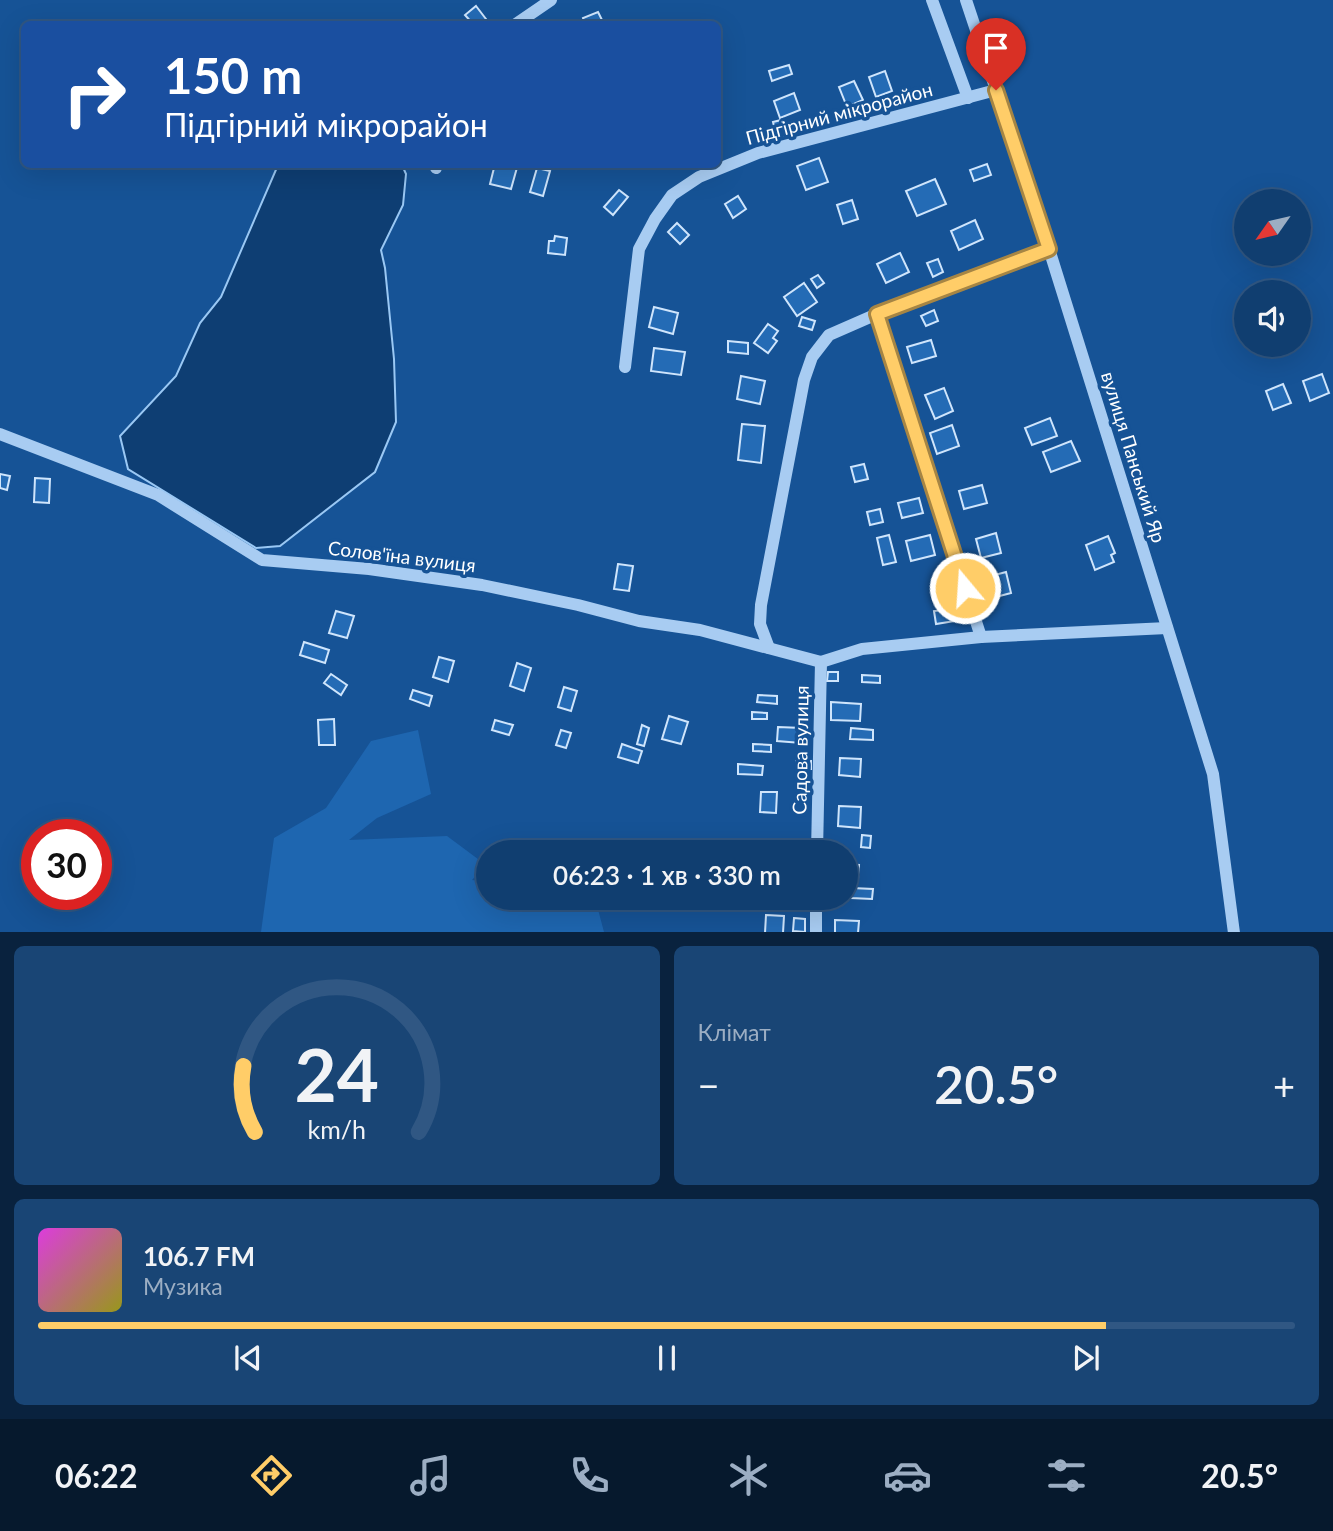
<!DOCTYPE html>
<html lang="uk">
<head>
<meta charset="utf-8">
<style>
	:root { --surface:#103e70; --page:#194575; --text:#f1f3f6; --muted:#9caec3; --line:#305783; --accent:#ffcd68 }
	body { margin:0; font-family:Lato,sans-serif; background:var(--page); color:var(--text); height:100vh; display:flex; flex-direction:column; font-size:26px; white-space:nowrap }
	* { box-sizing:border-box; margin:0 }
	p { font-size:23px; color:var(--muted) }
	.icon { flex:none; width:38px; height:38px; fill:none; stroke:currentColor; stroke-width:2; stroke-linecap:round; stroke-linejoin:round }
	.map { position:relative; height:932px; overflow:hidden }
	.panel { display:flex; flex-direction:column; gap:14px; padding:14px; background:#09223e; flex:1 }
	.panel>* { flex:none }
	.guide { position:absolute; left:21px; top:21px; width:700px; height:147px; border-radius:10px; box-shadow:0 7px 28px #0002,0 0 0 2px var(--line); background:#1a4fa0; color:#fff; overflow:hidden }
	.needle { width:46px; rotate:236deg }
	.fabs { position:absolute; left:1234px; top:189px; display:grid; gap:14px }
	.fabs a { display:grid; place-items:center; width:77px; height:77px; border-radius:50%; background:var(--surface); box-shadow:0 7px 28px #0002,0 0 0 2px var(--line); font-size:35px }
	.speed { position:absolute; left:21px; top:819px; display:flex; gap:14px; font-size:35px; font-weight:700; text-align:center }
	.speed>* { display:grid; place-content:center; width:91px; height:91px; border-radius:50%; background:var(--surface); box-shadow:0 7px 28px #0002,0 0 0 2px var(--line); line-height:1 }
	.speed .limit { border:10px solid #d22; background:#fff; color:#111 }
	.pin { position:absolute; display:grid; place-items:center; width:60px; height:60px; color:#fff; margin:-72px -30px; border-radius:50% 50% 50% 0; rotate:-45deg; box-shadow:0 0 7px #0007 }
	.pin .icon { rotate:45deg }
	.me { position:absolute; width:77px; margin:-38px; rotate:342deg; stroke-linejoin:round; filter:drop-shadow(0 0 5px #0008) }
	.turn { display:flex; align-items:center; gap:24px; height:147px; padding:0 28px; font-size:32px }
	.turn .icon { width:91px; height:91px; stroke-width:2.5 }
	.turn b { display:block; font-size:49px; line-height:60px }
	.big { font-size:52px; font-weight:600; line-height:1.1 }
	.panel .widget { flex:1; display:flex; flex-direction:column; justify-content:center; gap:10px; min-width:0; padding:0 24px; border-radius:10px; background:var(--page) }
	.panel .dial { align-items:center; gap:0 }
	.dial svg { height:182px; overflow:visible; fill:none; stroke:var(--line); stroke-width:7; stroke-linecap:round; text-anchor:middle }
	.dial text { fill:var(--text); stroke:none }
	.song { display:flex; align-items:center; gap:21px }
	.cover { width:84px; height:84px; border-radius:10px; background:linear-gradient(135deg,hsl(300 70% 55%),hsl(60 70% 35%)) }
	.played { height:7px; border-radius:4px; background:linear-gradient(90deg,var(--accent) 85%,var(--line) 85%) }
	.keys { display:flex; justify-content:space-around; direction:ltr }
	.heat { display:flex; justify-content:space-between; align-items:center; font-size:38px; direction:ltr }
	.panel .tiles { flex:1; display:grid; gap:14px; grid-template-columns:1fr 1fr }
	.widget:last-child { grid-column:span 2 }
	.trip { position:absolute; left:476px; top:840px; width:382px; height:70px; border-radius:35px; background:var(--surface); box-shadow:0 7px 28px #0002,0 0 0 2px var(--line); font-weight:600; line-height:70px; text-align:center }
	.tab-bar { display:flex; height:112px; justify-content:space-around; align-items:center; background:#06192d; color:var(--muted) }
	.tab-bar .icon { width:49px; height:49px }
	.tab-bar .active { color:var(--accent) }
	.tab-bar b { font-size:32px; color:var(--text) }
	.map>svg:first-child { display:block }
	.green { fill:#1e66b0 }
	.water { fill:#0e3e73; stroke:#9ac8f4; stroke-width:2 }
	.building { fill:#246bb5; stroke:#cfe5fc; stroke-width:2 }
	.lines { fill:none; stroke-linecap:round; stroke-linejoin:round }
	.minor { stroke:#a8ccf2; stroke-width:12 }
	.route-casing { stroke:#a68544; stroke-width:18 }
	.route { stroke:#ffcd68; stroke-width:12 }
	.labels { text-anchor:middle; dominant-baseline:central; stroke-width:7; stroke-linejoin:round; paint-order:stroke }
	.street-label { font-size:19px; fill:#fff; stroke:#165396 }
</style>
</head>
<body>
<div class="map">
<svg width="1333" height="933" viewBox="0 0 1333 933">
	<rect width="100%" height="100%" fill="#165396"/>
	<!-- green -->
	<path class="green" d="M418 730 431 794 377 818 349 840 447 836 486 865 472 880 488 882V898H595L604 932H261L274 838 326 808 371 741Z"/>
	<!-- water -->
	<path class="water" d="M278 165H402L406 174 403 205 381 250 385 268 394 359 396 422 375 472 280 546 256 548 128 469 120 436 176 376 200 323 221 297Z"/>
	<!-- building -->
	<g class="building">
		<path d="M476 6 489 23 486 24H473L465 15Z"/>
		<path d="M598 12 604 24H585L583 18Z"/>
		<path d="M789 65 792 74 772 81 769 71Z"/>
		<path d="M885 71 892 91 876 97 869 77Z"/>
		<path d="M854 81 863 100 847 107 839 87Z"/>
		<path d="M794 93 800 110 780 118 774 101Z"/>
		<path d="M781 120 786 135 777 138 773 122Z"/>
		<path d="M819 158 828 182 806 190 797 166Z"/>
		<path d="M495 164H518L511 189 490 184Z"/>
		<path d="M987 164 991 175 974 181 970 170Z"/>
		<path d="M537 168 550 171 543 196 530 192Z"/>
		<path d="M935 179 946 204 917 216 906 191Z"/>
		<path d="M619 190 628 197 613 215 604 207Z"/>
		<path d="M738 196 746 209 733 218 725 204Z"/>
		<path d="M852 200 858 219 843 224 837 205Z"/>
		<path d="M975 220 983 239 959 250 951 231Z"/>
		<path d="M677 223 689 235 680 244 668 232Z"/>
		<path d="M555 236 567 238 565 255 548 253 549 241H554Z"/>
		<path d="M900 253 909 272 886 283 877 264Z"/>
		<path d="M938 259 943 272 933 277 927 263Z"/>
		<path d="M818 275 824 283 817 288 811 279Z"/>
		<path d="M804 283 817 302 797 316 784 297Z"/>
		<path d="M654 307 678 313 673 334 649 327Z"/>
		<path d="M934 310 938 321 926 326 921 316Z"/>
		<path d="M802 317 815 321 812 330 799 326Z"/>
		<path d="M768 324 778 331 773 338 777 341 768 353 754 343Z"/>
		<path d="M931 340 936 356 912 363 907 347Z"/>
		<path d="M728 341 748 343V354L728 352Z"/>
		<path d="M654 348 685 352 681 375 651 371Z"/>
		<path d="M1322 374 1329 393 1310 401 1303 381Z"/>
		<path d="M741 376 765 381 760 404 737 399Z"/>
		<path d="M1283 384 1291 403 1273 410 1266 391Z"/>
		<path d="M944 388 953 411 935 419 925 395Z"/>
		<path d="M1050 418 1057 436 1032 445 1025 428Z"/>
		<path d="M742 424 765 426 761 463 738 460Z"/>
		<path d="M952 425 959 446 937 454 930 433Z"/>
		<path d="M1071 441 1080 461 1051 472 1043 452Z"/>
		<path d="M864 464 868 479 855 482 851 467Z"/>
		<path d="M0 474 10 476 7 490 0 488Z"/>
		<path d="M35 478 50 479 49 503 34 502Z"/>
		<path d="M982 485 987 503 964 509 959 491Z"/>
		<path d="M919 498 923 513 902 518 898 503Z"/>
		<path d="M880 509 883 522 870 525 867 512Z"/>
		<path d="M996 533 1001 553 981 558 976 539Z"/>
		<path d="M889 535 896 562 883 565 877 538Z"/>
		<path d="M930 535 935 555 911 561 906 541Z"/>
		<path d="M1108 536 1115 553 1111 555 1114 562 1095 570 1086 545Z"/>
		<path d="M618 564 633 566 629 591 614 589Z"/>
		<path d="M1006 572 1011 593 992 598 987 577Z"/>
		<path d="M960 608 961 620 936 624 934 611Z"/>
		<path d="M336 611 354 616 347 638 329 633Z"/>
		<path d="M304 642 329 650 325 663 300 655Z"/>
		<path d="M439 657 454 661 448 682 433 677Z"/>
		<path d="M517 663 531 668 524 691 510 686Z"/>
		<path d="M828 672H838V681H827Z"/>
		<path d="M331 674 347 685 341 695 324 683Z"/>
		<path d="M862 675 880 676V683L862 682Z"/>
		<path d="M564 687 577 691 571 711 558 707Z"/>
		<path d="M413 690 432 696 429 706 410 699Z"/>
		<path d="M758 695 777 696V704L757 702Z"/>
		<path d="M831 702 861 704 860 721 831 720Z"/>
		<path d="M752 712 767 713V719H752Z"/>
		<path d="M669 716 688 722 681 744 662 739Z"/>
		<path d="M334 719 335 745H319L318 720Z"/>
		<path d="M495 720 513 725 509 735 492 730Z"/>
		<path d="M642 725 649 728 644 746 637 744Z"/>
		<path d="M778 727 802 728 801 743 777 741Z"/>
		<path d="M851 728 873 730V740L850 739Z"/>
		<path d="M561 730 571 733 566 748 556 745Z"/>
		<path d="M622 744 642 751 638 763 618 757Z"/>
		<path d="M753 744 771 745V752L753 751Z"/>
		<path d="M840 758 861 759 860 777 839 775Z"/>
		<path d="M796 760 811 761V769H796Z"/>
		<path d="M738 764 763 766 762 775 738 774Z"/>
		<path d="M761 792H777L776 813 760 812Z"/>
		<path d="M839 806 861 807 860 828 838 826Z"/>
		<path d="M862 835 871 836 870 848 861 847Z"/>
		<path d="M845 864 859 865 858 879H845Z"/>
		<path d="M852 888 873 889 872 899 851 898Z"/>
		<path d="M766 915 784 916 783 933H765Z"/>
		<path d="M794 918 805 919V932L793 931Z"/>
		<path d="M835 920 859 921 858 933H835Z"/>
	</g>
	<g class="lines">
		<!-- minor -->
		<g class="minor">
			<path d="M932 0 968 98"/>
			<path d="M966 0 1049 249 1213 774 1234 933"/>
			<path d="M516 24 551 0"/>
			<path d="M436 168 437 164"/>
			<path d="M877 314 981 637"/>
			<path d="M625 367 639 249 655 219 672 195 699 177 758 153 996 90"/>
			<path d="M0 434 158 495 262 560 369 569 482 585 578 605 639 621 700 630 821 662"/>
			<path d="M769 648 760 624 761 605 804 380 812 357 829 335 877 314 1049 249"/>
			<path d="M817 852 821 662 862 649 981 637 1167 628"/>
			<path d="M816 933V898"/>
		</g>
	</g>
	<g class="lines">
		<defs>
			<path id="route" d="M965 588 877 314 1049 249 996 90"/>
		</defs>
		<!-- route casing -->
		<use href="#route" class="route-casing"/>
		<!-- route -->
		<use href="#route" class="route"/>
	</g>
	<g class="labels">
		<!-- street labels -->
		<g class="street-label">
			<text transform="translate(839 113) rotate(-15)">Підгірний мікрорайон</text>
			<text transform="translate(1134 457) rotate(73)">вулиця Панський Яр</text>
			<text transform="translate(402 556) rotate(7)">Солов'їна вулиця</text>
			<text transform="translate(800 750) rotate(-89)">Садова вулиця</text>
		</g>
	</g>
</svg>
<div class="fabs">
<a><svg class="needle" viewBox="-14 -14 28 28"><path d="M0-13l5 13h-10z" fill="#e53935"/><path d="M0 13l5-13h-10z" fill="#9caec3"/></svg></a>
<a><svg class="icon" aria-label="sound" viewBox="0 0 24 24"><path d="M4 9h4l5-4v14l-5-4H4zM17 9q2 3 0 6"/></svg></a>
</div>
<div class="speed"><div class="limit">30</div></div>
<div class="pin" style="left:996px;top:90px;background:#d93025"><svg class="icon" aria-label="arrive" viewBox="0 0 24 24"><path d="M6 21V4h12l-3 4 3 4H6"/></svg></div>
<svg class="me" style="left:965px;top:588px" viewBox="-20 -20 40 40"><circle r="17" fill="#ffcd68" stroke="#fff" stroke-width="3"/><path d="M0-11L8 9 0 5-8 9z" fill="#fff"/></svg>
<div class="trip">06:23 · 1 хв · 330 m</div>
<div class="guide">
<div class="turn"><svg class="icon" aria-label="right" viewBox="0 0 24 24"><path d="M7 20v-9h11M14 6l5 5-5 5"/></svg><div><b>150 m</b>Підгірний мікрорайон</div></div>
</div>
</div>
<section class="panel">
<div class="tiles">
<div class="widget dial"><svg viewBox="0 0 100 80">
<path d="M14 69A42 42 0 1 1 86 69"/>
<path d="M14 69A42 42 0 0 1 9 40" stroke="#ffcd68"/>
<text x="50" y="56" font-size="32" font-weight="700">24</text>
<text x="50" y="72" font-size="11">km/h</text>
</svg></div>
<div class="widget"><p>Клімат</p>
<div class="heat"><a>−</a><b class="big">20.5°</b><a>+</a></div>
</div>
<div class="widget">
<div class="song"><i class="cover"></i><div><b>106.7 FM</b><p>Музика</p></div></div>
<div class="played"></div>
<div class="keys"><svg class="icon" aria-label="previous" viewBox="0 0 24 24"><path d="M18 5L8 12l10 7zM5 5v14"/></svg><svg class="icon" aria-label="pause" viewBox="0 0 24 24"><path d="M8 5v14M16 5v14"/></svg><svg class="icon" aria-label="next" viewBox="0 0 24 24"><path d="M6 5l10 7-10 7zM19 5v14"/></svg></div>
</div>
</div>
</section>
<nav class="tab-bar">
<b>06:22</b>
<svg class="icon active" aria-label="directions" viewBox="0 0 24 24"><path d="M12 3l9 9-9 9-9-9zM9 14v-3h6M13 9l2 2-2 2"/></svg>
<svg class="icon" aria-label="music" viewBox="0 0 24 24"><path d="M9 18V5l10-2v13"/><circle cx="6" cy="18" r="3"/><circle cx="16" cy="16" r="3"/></svg>
<svg class="icon" aria-label="phone" viewBox="0 0 24 24"><path d="M5 4h4l2 5-3 2q2 4 5 5l2-3 5 2v4C11 20 4 13 5 4z"/></svg>
<svg class="icon" aria-label="climate" viewBox="0 0 24 24"><path d="M12 3v18M4 7l16 10M4 17L20 7"/></svg>
<svg class="icon" aria-label="car" viewBox="0 0 24 24"><path d="M5 17H2v-5l4-1 3-4h7l3 4 3 1v5h-3M9 17h6M6 11h13"/><circle cx="7" cy="17" r="2"/><circle cx="17" cy="17" r="2"/></svg>
<svg class="icon" aria-label="filters" viewBox="0 0 24 24"><path d="M4 7h16M4 17h16"/><circle cx="9" cy="7" r="2"/><circle cx="15" cy="17" r="2"/></svg>
<b>20.5°</b>
</nav>
</body>
</html>
